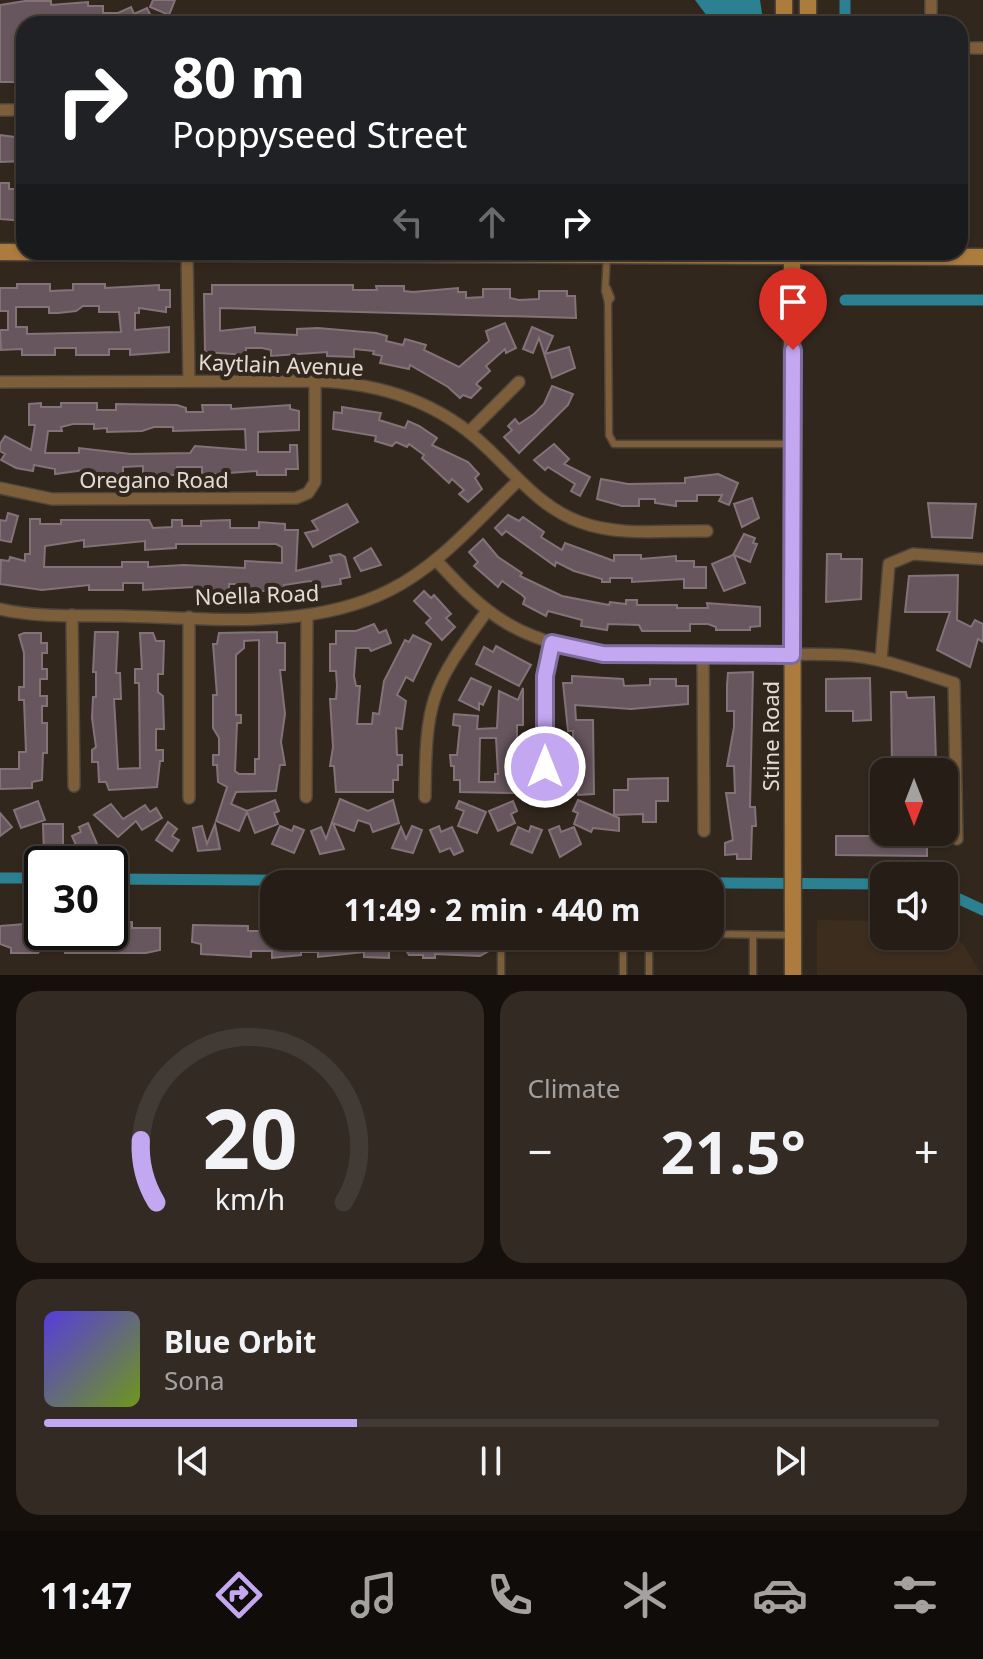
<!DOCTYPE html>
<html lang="en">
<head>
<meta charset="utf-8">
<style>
	:root { --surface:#261d16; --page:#322a23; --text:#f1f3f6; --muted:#a4a2a1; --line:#423b35; --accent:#c4a7f1 }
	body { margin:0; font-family:"Noto Sans",sans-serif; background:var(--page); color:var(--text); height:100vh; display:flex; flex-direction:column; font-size:30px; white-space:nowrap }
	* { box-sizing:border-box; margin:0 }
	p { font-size:26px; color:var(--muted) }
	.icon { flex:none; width:44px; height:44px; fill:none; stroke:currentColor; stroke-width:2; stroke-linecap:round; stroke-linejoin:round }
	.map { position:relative; height:975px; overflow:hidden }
	.drawer { display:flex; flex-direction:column; gap:16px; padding:16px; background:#15100c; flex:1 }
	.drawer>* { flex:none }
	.banner { position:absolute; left:16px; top:16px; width:952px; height:244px; border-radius:24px; box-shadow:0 2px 6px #0004,0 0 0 2px var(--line); background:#202124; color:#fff; overflow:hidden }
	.needle { width:52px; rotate:180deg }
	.controls { position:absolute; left:870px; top:758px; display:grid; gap:16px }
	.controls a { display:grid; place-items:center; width:88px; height:88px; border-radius:16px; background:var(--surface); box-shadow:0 2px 6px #0004,0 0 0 2px var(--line); font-size:40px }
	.speed { position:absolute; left:24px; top:846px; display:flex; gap:16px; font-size:40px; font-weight:700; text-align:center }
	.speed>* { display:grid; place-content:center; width:104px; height:104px; border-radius:50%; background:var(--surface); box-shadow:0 2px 6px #0004,0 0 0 2px var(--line); line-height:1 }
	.speed .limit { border:4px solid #111; border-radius:12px; background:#fff; color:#111 }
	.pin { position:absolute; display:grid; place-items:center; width:68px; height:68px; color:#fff; margin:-82px -34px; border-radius:50% 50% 50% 0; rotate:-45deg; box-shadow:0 0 8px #0007 }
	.pin .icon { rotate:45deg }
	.me { position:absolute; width:88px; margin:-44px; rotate:0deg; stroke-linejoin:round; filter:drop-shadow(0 0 6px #0008) }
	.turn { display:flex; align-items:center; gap:28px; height:168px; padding:0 24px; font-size:36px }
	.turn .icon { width:104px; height:104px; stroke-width:2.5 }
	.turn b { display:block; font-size:56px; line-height:68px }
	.lanes { display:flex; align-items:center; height:76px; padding:0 24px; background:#0003; justify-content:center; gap:40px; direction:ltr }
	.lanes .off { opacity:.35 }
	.big { font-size:60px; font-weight:700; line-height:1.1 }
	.drawer .tile { flex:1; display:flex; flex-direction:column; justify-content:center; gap:12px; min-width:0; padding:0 28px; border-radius:24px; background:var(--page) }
	.drawer .dial { align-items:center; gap:0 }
	.dial svg { height:208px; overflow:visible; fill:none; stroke:var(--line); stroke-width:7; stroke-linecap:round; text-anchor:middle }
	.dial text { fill:var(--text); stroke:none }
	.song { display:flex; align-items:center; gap:24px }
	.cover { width:96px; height:96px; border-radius:12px; background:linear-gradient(135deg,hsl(250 70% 55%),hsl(80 70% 35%)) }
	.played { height:8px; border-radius:4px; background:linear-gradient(90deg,var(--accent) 35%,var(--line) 35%) }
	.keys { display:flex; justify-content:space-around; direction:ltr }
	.heat { display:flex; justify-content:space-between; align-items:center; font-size:44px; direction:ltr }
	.drawer .tiles { flex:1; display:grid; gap:16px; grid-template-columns:1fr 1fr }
	.tile:last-child { grid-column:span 2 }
	.trip { position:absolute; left:260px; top:870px; width:464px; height:80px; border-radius:24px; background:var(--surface); box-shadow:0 2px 6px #0004,0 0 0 2px var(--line); font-weight:700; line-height:80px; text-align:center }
	.tab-bar { display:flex; height:128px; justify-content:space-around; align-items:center; background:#0f0c09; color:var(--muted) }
	.tab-bar .icon { width:56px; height:56px }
	.tab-bar .on { color:var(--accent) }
	.tab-bar b { font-size:36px; color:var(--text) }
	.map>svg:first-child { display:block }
	.built { fill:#3d2d1e }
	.water { fill:#2b8191 }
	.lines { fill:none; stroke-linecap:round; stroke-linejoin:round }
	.canal { stroke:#2b8191; stroke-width:11 }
	.building { fill:#67565d; stroke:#837278; stroke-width:2; fill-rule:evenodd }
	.lane-casing { stroke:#4e443a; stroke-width:9 }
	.street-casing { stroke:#4e443a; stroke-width:14 }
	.secondary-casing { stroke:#4e443a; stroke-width:19 }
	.lane { stroke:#7c5f3a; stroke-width:6 }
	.street { stroke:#7c5f3a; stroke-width:11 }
	.secondary { stroke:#ab7c3e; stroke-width:16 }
	.route-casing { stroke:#7f6d9d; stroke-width:20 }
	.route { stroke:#c4a7f1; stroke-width:14 }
	.labels { text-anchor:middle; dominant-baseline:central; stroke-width:8; stroke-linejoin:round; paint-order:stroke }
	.street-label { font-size:22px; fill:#e3dbd5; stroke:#32271d }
</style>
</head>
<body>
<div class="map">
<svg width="983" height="975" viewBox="0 0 983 975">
	<rect width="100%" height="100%" fill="#32271d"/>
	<!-- built -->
	<path class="built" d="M817 920 884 921V936H944V930L963 944 982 975H817Z"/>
	<!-- water -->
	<path class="water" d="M695 0H760L763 20 713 24Z"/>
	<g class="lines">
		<!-- canal -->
		<g class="canal">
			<path d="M845 0V24"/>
			<path d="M845 300H983"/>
			<path d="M0 878H42"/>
			<path d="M110 879 884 884"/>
			<path d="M944 892 983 910"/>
		</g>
	</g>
	<!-- building -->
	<g class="building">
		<path d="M153 0H175L169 15 150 7Z"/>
		<path d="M25 1H51V5L88 2V6H103V13H118L131 7 134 14 147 8 155 24H24V33H19V50H24V77H20V82H0V5Z"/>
		<path d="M0 135 22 138 24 161 0 162Z"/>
		<path d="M0 183H9V189H24V221L0 219Z"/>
		<path d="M17 284H50V291L73 290V284H105V288L159 285V290H170V307H166V312L139 308V313H135V330L169 327V352L130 355V349H109V355H76V348H55V355H22V349L1 350 0 330H8V311H0V288H17ZM83 306H99V312H119L121 332 27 334V327H16V307H49V313H58L76 311Z"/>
		<path d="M212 285H353V290H377L376 286H404V291L413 292 458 288V292H466V298L483 297V289H510V298L519 300 539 299V291H567V296H575L576 318 220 308V331L255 327V333L297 335V329L318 328 376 333 387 336 386 341 403 345 405 339 426 345 424 350 459 367 489 341 486 331 505 323 516 348 506 353 505 349 486 366 490 371 476 384 481 388 471 398 463 395 460 398 448 387 410 365 409 369 380 363 382 356 373 354 374 351 354 349V357L327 356V352L271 356V350L262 348H246V355L205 352 204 294H212Z"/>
		<path d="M532 327 553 336 545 354 569 347 575 368 552 378 539 338 533 353 523 349Z"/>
		<path d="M552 386 573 394 568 405 519 453 504 437 512 430 508 426 515 419 519 424 534 414 544 404Z"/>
		<path d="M41 403V407H61V403H97V410H116V404L177 405 186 408V412H203L202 405H231V409L290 405V409L299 411V430L258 432V452H290V445H297L298 469H286V475H257V471L202 475V467H177V475H143V466L123 467V474H85V470L55 474V469L34 465 33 471 16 468 1 460 5 454 0 451V444L5 436 31 450 35 425H29V404ZM73 424H94V429L107 428V432L142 431 154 427H173V431L245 429 246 450 195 446 190 453 131 454 79 448V453H45L48 431H62L61 427Z"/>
		<path d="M342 407 381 413 379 420 405 428 408 421 419 426 437 438 432 445 468 462 479 474 475 478 482 489 468 502 459 494 464 490 452 479 449 483 422 458 424 455 409 444 407 447 396 442 392 446 375 441 376 436 333 429 334 412 342 413Z"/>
		<path d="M554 444 569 459 564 464 590 477 580 496 571 491 575 484 548 467 545 470 534 460Z"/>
		<path d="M718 474 738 483 729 505 719 501 722 495H697V501H676V506L655 503V499H639V506H622L597 499 601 479 628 484 685 483V478Z"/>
		<path d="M752 498 759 518 742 527 734 504Z"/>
		<path d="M928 503 976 504 972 538 932 537Z"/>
		<path d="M347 504 358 522 313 547 305 533 318 530 312 521Z"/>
		<path d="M8 513 18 516 11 542 0 540V520L6 521Z"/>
		<path d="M508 515 519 521 523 517 544 532 541 537 562 550 565 543 614 561V555H641V559L676 556V561H694V567H706V588H684V579L632 582V578H610V582H602V579L574 571 556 562 555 566 506 531 502 535 495 528Z"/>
		<path d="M30 519H40V524H61V520H149L153 528 172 527V520H182V526H201V521L230 520V528H259V522L285 524V530H298L296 571 332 562 330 556 340 554 345 557 350 577 340 579 341 584 316 588 315 582 310 581 284 585V591H257L245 588V584H229V591H197L194 587 143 590V583H123V590H89V585L42 590 0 584 1 560 9 561 10 557 25 561V554H30ZM84 540V547L145 541V550L176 548V544H276L282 547V563L245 561V568L184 565 148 567V562H122V567H44L45 546Z"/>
		<path d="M744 534 755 538 753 543 757 544 750 562 734 555 745 583 724 591 712 564 733 555Z"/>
		<path d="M483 539 498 557 522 573 520 576 562 596 609 605 610 602 626 604V600H637V605H677V608H708L707 603 760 607V626L750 627V630H716V627L708 624H690V631H642L639 625 608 624 607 630 581 626 582 620 548 611 546 616 523 604 525 598 522 595 502 581 498 587 474 566 478 562 469 552Z"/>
		<path d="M371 548 381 565 361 571 354 558Z"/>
		<path d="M827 554H841V559H862L861 599 826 602Z"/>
		<path d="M958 575 957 620 971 627 975 620 983 624V642L978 639 970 667 937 650 950 612H905L909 576Z"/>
		<path d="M424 591 431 598 434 595 451 614 446 618 455 627 442 640 426 623 431 618 414 601Z"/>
		<path d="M374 624 379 633 386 630 391 643 371 651 369 648H356L354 676 356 686H360L357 724H372L373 713 379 714 384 681 405 640 409 642 413 635 431 644 413 681 406 677 397 695 406 701 402 729 396 728 397 755H402V765H398V780H393V792H336L334 766H330L333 747 330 699H336L337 686 336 671H330V644H336V631H356Z"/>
		<path d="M95 632H118L116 673H120L121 699H114L118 769 140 768 139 683H135V669H142L140 633H153L156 641H164L163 674H158V692L163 696 164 729H156V750H163V761H160L157 787 109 790 106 782H99L98 762H92V750L96 747 92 718 93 697H96V672H93Z"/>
		<path d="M277 632V643H285V670H280L285 714 281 742 285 765H280L276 791 236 792 231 804 247 811 275 800 279 811 274 813 278 824 255 833 247 812 239 831 216 821 227 787 218 782 217 765H213V755H219V738L213 728V695H217L213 644H217L219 633ZM259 640V759H255V774H239L235 771 237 723H241V715H236V655L244 648V641Z"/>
		<path d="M24 633H41V643H47V653H42V669H47V679H40V696H47V706H42V723H47V753H43L42 780 32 782V788L0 789V769H19V752H26L24 700H19V687H24V653L19 635Z"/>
		<path d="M496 646 531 665 519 686 476 664 484 647 493 652Z"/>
		<path d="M753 672 750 807H755L756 826H752L751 859H737V854L725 855V843L733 840 726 793H735L734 766H727L734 727V711H727V685L728 673Z"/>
		<path d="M572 676 623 679 624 686 650 685V679H676V686H688V704L631 709 575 705 576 720H593L594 794 578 795 577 782H572L571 769H568V758L573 757V731H568L563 683H572Z"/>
		<path d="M471 678 491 687 483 705 479 703V710L459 700Z"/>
		<path d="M870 678 871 720 853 721V711H826V679Z"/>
		<path d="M523 688V725H517V755H523V766H518L514 793 460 792V780H454V766H451L450 755H457L460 726 453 725 454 714 478 716 477 729 497 728 499 691 518 700ZM480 738H496L498 774H495V782H479Z"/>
		<path d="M891 692H906L907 698 934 697 936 762H907V768H892Z"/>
		<path d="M668 778V801H656V822H643V814L614 815V790H628V779Z"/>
		<path d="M340 799 368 811 393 800 399 823 373 832 370 824 358 820 354 831 333 823 344 849 320 854 311 831 321 827 326 839Z"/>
		<path d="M578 800 619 818V831L593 828 591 832 574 824 578 813 573 811Z"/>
		<path d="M38 801 45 820 21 828 14 810Z"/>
		<path d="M459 801 486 812 477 833 458 826 464 811 456 808Z"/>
		<path d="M513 801 517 811 511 814 515 823 498 831 489 811Z"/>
		<path d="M111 804 123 819 145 805 150 812 156 808 162 818 142 830 136 821 118 837 94 815Z"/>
		<path d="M0 813 12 827 0 836Z"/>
		<path d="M168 822 177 829 172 836 179 840 172 851 156 840Z"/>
		<path d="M88 823 97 844 79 852 72 836 81 832 79 827Z"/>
		<path d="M43 824H63V854H44Z"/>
		<path d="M215 824 220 849 198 851 193 828 202 826 207 844Z"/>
		<path d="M280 826 292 831 294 826 304 830 294 853 272 844Z"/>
		<path d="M412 826 422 830 413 853 392 848 401 827 406 839Z"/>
		<path d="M439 826 441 832 452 827 463 851 454 855 450 848 440 852 430 830Z"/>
		<path d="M531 826 542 830 532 853 511 844 518 827 529 832Z"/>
		<path d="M559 826 561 832 574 827 581 844 560 857 549 830Z"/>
		<path d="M892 833 927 837V856L836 855V836H892Z"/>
		<path d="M25 920H35L40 932 120 934V923L132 922V928H160V950L146 953H65V947L60 945H43L38 953H11V948L0 944V926L25 924Z"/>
		<path d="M193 925 248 926V931H274V936L284 938 489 937V951L480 956 435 954V958H423V955H409L406 950 389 951V958L364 957V952L318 957V952H301V955L272 958V951H251V957L201 954V944L192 942Z"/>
	</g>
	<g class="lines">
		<defs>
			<g id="lane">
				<path d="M607 255 605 291 608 302"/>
				<path d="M607 288 611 298 608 302 609 435 614 444H792"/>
				<path d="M710 934 792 935"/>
				<path d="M501 936V975"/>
				<path d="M649 936V975"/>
				<path d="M623 975V936"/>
				<path d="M753 975V935"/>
			</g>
			<g id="street">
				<path d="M269 24H598"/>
				<path d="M931 24V0"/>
				<path d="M960 48H983"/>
				<path d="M0 110H24"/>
				<path d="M187 253 189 381"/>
				<path d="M0 382 315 381C380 383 438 401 486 447 516 475 541 508 580 522 620 537 666 530 707 531"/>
				<path d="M469 432 519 382"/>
				<path d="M0 488 52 499 296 498 308 493 315 482V381"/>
				<path d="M436 560C458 584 479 607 508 624 600 677 739 649 843 655 881 657 918 672 954 683L957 839"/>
				<path d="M0 609C39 618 82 615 121 616 209 618 309 631 390 590 440 565 479 518 519 480"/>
				<path d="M72 615 74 786"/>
				<path d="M189 617V798"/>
				<path d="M703 655 704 831"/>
				<path d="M881 660 889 564 913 554 983 559"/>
				<path d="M306 797 307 615"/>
				<path d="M425 797C426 700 430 689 487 611"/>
				<path d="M544 798 545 676 552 643"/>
			</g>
			<g id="secondary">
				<path d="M784 0V24"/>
				<path d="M808 24V0"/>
				<path d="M0 252 983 257"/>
				<path d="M792 252 793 975"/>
			</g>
		</defs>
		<!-- lane casing -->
		<use href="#lane" class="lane-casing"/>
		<!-- street casing -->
		<use href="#street" class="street-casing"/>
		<!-- secondary casing -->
		<use href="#secondary" class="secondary-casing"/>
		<!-- lane -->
		<use href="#lane" class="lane"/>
		<!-- street -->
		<use href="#street" class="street"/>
		<!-- secondary -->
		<use href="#secondary" class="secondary"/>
	</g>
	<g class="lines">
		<defs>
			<path id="route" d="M545 767V676L552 643 603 654 792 655 793 350"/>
		</defs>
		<!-- route casing -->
		<use href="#route" class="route-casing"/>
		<!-- route -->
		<use href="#route" class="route"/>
	</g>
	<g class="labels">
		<!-- street labels -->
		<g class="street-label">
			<text transform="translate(281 364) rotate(2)">Kaytlain Avenue</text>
			<text x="154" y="479">Oregano Road</text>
			<text transform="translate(257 594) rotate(-2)">Noella Road</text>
			<text transform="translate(770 736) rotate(-90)">Stine Road</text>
		</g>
	</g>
</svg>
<div class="controls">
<a><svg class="needle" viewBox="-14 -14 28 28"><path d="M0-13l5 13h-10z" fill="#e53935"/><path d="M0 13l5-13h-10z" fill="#a4a2a1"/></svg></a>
<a><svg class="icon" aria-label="sound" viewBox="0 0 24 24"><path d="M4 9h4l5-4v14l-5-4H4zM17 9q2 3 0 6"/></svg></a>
</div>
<div class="speed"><div class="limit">30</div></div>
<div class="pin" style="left:793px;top:350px;background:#d93025"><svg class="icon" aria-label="arrive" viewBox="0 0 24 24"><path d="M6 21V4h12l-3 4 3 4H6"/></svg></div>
<svg class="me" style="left:545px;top:767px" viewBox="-20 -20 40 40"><circle r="17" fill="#c4a7f1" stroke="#fff" stroke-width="3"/><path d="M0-11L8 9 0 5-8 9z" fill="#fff"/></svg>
<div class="trip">11:49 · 2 min · 440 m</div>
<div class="banner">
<div class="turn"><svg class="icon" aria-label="right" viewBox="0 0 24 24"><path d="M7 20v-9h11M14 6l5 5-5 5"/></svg><div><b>80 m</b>Poppyseed Street</div></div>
<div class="lanes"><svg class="icon off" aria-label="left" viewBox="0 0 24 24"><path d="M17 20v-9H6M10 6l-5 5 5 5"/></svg><svg class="icon off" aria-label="ahead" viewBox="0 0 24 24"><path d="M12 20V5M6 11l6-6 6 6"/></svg><svg class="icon" aria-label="right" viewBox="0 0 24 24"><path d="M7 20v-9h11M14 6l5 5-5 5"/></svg></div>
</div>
</div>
<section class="drawer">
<div class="tiles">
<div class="tile dial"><svg viewBox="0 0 100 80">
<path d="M14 69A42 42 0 1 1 86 69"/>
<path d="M14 69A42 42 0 0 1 8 45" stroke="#c4a7f1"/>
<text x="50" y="56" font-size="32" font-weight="700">20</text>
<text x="50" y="72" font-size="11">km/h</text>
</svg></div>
<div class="tile"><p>Climate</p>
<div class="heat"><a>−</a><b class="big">21.5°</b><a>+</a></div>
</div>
<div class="tile">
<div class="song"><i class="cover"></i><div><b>Blue Orbit</b><p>Sona</p></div></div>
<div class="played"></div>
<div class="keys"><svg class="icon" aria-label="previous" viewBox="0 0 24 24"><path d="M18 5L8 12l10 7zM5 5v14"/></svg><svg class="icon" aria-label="pause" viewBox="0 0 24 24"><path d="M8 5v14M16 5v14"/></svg><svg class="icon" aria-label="next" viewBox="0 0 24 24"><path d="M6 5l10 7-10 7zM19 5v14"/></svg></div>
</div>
</div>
</section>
<nav class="tab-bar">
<b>11:47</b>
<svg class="icon on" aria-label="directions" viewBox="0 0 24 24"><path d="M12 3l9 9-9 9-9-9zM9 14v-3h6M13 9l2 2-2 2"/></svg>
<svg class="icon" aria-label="music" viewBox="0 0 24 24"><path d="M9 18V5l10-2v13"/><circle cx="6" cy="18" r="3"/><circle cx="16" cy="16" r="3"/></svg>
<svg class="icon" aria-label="phone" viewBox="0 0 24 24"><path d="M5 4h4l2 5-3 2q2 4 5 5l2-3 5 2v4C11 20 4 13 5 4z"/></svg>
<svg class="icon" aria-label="climate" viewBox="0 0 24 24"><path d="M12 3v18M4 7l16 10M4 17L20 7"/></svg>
<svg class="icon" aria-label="car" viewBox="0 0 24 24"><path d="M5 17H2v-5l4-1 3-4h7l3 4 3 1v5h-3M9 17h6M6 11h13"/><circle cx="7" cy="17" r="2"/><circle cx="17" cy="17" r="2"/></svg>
<svg class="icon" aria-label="filters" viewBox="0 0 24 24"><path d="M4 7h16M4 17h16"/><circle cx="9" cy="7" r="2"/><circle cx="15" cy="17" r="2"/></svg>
</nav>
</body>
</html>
